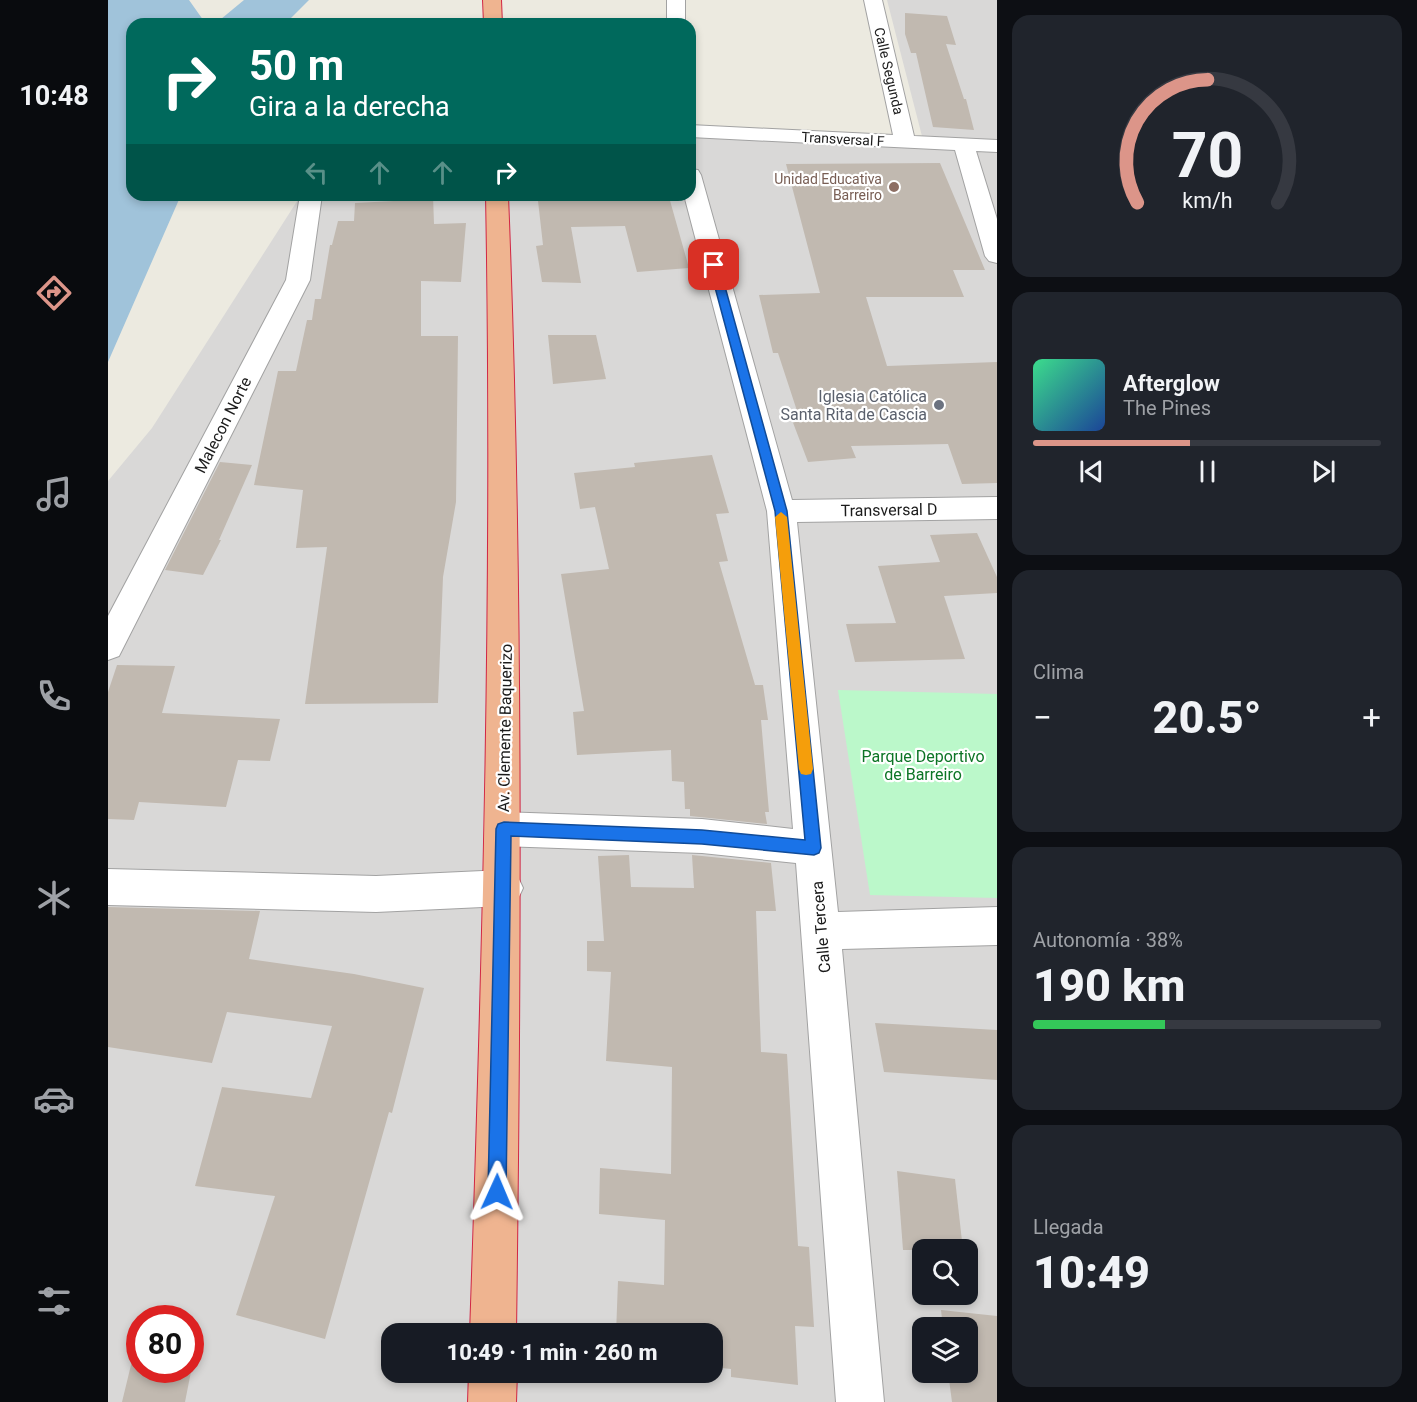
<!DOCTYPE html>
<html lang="es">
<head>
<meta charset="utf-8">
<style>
	:root { --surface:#171b24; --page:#20242c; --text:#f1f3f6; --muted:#9ea1a6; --line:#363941; --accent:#dc9589 }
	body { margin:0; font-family:Roboto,sans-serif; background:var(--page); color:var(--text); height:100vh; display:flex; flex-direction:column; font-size:22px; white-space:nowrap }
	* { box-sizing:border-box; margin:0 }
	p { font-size:20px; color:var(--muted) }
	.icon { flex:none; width:33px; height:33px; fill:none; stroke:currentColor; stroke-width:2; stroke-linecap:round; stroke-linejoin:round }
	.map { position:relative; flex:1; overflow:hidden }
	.drawer { display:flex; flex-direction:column; gap:15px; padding:15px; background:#0d0f14; width:420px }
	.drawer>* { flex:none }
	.hud { position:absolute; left:18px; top:18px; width:570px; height:183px; border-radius:18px; box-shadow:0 3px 9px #0003; background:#00695c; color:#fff; overflow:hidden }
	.controls { position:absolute; left:804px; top:1239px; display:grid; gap:12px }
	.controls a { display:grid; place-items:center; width:66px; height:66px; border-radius:12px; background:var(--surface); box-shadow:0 3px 9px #0003; font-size:30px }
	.speed { position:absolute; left:18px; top:1305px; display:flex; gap:12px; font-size:30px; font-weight:700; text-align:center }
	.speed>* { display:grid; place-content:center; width:78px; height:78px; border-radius:50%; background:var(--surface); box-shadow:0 3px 9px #0003; line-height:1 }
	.speed .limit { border:9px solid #d22; background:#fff; color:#111 }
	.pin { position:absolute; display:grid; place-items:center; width:51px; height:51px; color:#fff; margin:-26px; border-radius:12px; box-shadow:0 3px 9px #0006 }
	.me { position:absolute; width:66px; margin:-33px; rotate:1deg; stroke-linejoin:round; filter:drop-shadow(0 0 4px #0008) }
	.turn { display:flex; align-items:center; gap:21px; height:126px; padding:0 24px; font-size:27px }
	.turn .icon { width:78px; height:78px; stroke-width:2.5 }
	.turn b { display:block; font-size:42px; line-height:51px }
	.lanes { display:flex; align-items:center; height:57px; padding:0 24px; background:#0003; justify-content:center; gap:30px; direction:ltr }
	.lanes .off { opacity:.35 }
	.big { font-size:45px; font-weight:800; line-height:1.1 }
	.drawer .tile { flex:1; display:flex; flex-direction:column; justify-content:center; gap:9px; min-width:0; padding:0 21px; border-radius:18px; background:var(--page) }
	.drawer .dial { align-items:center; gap:0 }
	.dial svg { height:156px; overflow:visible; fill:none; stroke:var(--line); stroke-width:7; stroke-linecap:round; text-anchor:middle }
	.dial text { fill:var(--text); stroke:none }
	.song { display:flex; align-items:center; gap:18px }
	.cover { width:72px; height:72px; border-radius:9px; background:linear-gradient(135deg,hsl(150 70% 55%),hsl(220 70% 35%)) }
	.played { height:6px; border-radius:3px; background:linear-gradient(90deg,var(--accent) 45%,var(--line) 45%) }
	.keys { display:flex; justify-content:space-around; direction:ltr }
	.heat { display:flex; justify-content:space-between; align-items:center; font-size:33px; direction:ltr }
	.charge { height:9px; border-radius:4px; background:linear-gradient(90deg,#34c759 38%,var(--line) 0) }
	.trip { position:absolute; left:273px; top:1323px; width:342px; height:60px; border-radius:18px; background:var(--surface); box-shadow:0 3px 9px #0003; font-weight:800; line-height:60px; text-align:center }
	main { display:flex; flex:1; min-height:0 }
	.tab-bar { display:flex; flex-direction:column; width:108px; justify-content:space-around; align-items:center; background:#090b0e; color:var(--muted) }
	.tab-bar .icon { width:42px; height:42px }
	.tab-bar .selected { color:var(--accent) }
	.tab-bar b { font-size:27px; color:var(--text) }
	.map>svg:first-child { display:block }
	.residential { fill:#d9d8d7; fill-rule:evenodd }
	.park { fill:#bbf8ca }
	.water { fill:#a0c3da }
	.building { fill:#c1b9b0 }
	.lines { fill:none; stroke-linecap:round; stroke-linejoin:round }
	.minor-casing { stroke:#a2a2a2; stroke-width:2 }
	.trunk-casing { stroke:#d12644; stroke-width:2 }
	.minor { fill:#fff; fill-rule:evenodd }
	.trunk { fill:#efb490; fill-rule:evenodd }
	.route { fill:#1a73e8; stroke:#114b97; stroke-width:1.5 }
	.slow { fill:#f59e0b }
	.education-dot { fill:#8d6e63; stroke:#fff; stroke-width:2 }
	.worship-dot { fill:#6b7280; stroke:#fff; stroke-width:2 }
	.labels { text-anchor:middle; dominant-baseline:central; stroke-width:4.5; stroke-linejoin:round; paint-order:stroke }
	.far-street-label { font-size:14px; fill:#1b1b1b; stroke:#fff }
	.far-education-label { font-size:14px; fill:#785e54; stroke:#fff; text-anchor:end }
	.worship-label { font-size:16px; fill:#5b616d; stroke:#fff; text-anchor:end }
	.street-label { font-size:16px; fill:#1b1b1b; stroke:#fff }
	.park-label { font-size:16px; fill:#0d7526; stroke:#fff }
</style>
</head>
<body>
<main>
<nav class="tab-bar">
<b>10:48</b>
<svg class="icon selected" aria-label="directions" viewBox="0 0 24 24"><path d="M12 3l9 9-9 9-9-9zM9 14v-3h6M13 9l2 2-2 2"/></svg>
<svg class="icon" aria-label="music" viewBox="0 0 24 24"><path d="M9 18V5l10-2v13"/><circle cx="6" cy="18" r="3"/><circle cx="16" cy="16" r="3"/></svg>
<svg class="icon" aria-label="phone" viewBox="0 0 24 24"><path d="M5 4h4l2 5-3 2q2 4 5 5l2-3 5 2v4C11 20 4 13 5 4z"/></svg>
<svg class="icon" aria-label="climate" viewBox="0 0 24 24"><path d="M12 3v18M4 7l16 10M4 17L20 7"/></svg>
<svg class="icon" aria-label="car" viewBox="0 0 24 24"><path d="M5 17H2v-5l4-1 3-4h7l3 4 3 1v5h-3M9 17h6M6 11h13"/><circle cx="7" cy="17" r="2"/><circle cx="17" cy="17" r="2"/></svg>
<svg class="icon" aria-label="filters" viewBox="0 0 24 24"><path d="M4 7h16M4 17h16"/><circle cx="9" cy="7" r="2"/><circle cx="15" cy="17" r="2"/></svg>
</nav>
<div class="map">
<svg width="889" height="1402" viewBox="0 0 889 1402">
	<rect width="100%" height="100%" fill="#eceae0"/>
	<!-- residential -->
	<path class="residential" d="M779 0H889V1402H0V481L44 428 193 195H582V131L816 144ZM814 1250H860V1294H814ZM32 1318H82V1370H32ZM814 1328H860V1372H814ZM284 1334H604V1372H284Z"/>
	<!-- park -->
	<path class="park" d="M730 690 889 694V898L762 895Z"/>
	<!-- water -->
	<g class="water">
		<path d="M0 0H81L98 24H24V195H73L0 362Z"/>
		<path d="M136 0H201L177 24H107Z"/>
	</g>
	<!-- building -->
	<g class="building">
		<path d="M797 13 839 16 848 45 838 44 856 99H858L866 130 825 127 808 53H803L797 34Z"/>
		<path d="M832 163 877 270H845L856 297H758L779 366 889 362V483L854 484 840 444 743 446 748 458 700 462 684 420H692L670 353H665L651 295 712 293 678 164Z"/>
		<path d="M286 195H325L326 224 358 223 353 282 313 281V336H350L348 502 335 577 330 703 197 704 219 547 188 548 195 490 146 485 170 371H188L199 320H204L207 299H213L222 245H224L230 221H246L247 203 286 201Z"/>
		<path d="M561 197 581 268 529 272 517 226 463 227 473 283 434 282 428 246 435 245 430 201Z"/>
		<path d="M440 335H488L498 379 445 384Z"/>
		<path d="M604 455 621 513 608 514 620 561 611 562 647 685H655L660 720H653L661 812H657L659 824 582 816V809H577L576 782 564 781 563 750 469 755 465 712 476 711 453 574 501 569 487 507 472 509 466 473 527 467 526 463Z"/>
		<path d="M112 462 144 465 111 540H113L95 575 57 570Z"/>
		<path d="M869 533 889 577V593L836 596 857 659 747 662 738 624 788 623 770 566 832 562 822 535Z"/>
		<path d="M9 665 67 666 54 713 172 719 162 761 130 760 118 807 31 802 26 820 0 819V692Z"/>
		<path d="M521 855 523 887 586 888 584 855 663 863 668 911H648L653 1052 679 1054 690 1246 701 1247 706 1327 687 1326 690 1385 623 1377V1369L604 1367V1334H508L510 1281 556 1285 557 1220 491 1214 492 1168 563 1174 564 1067 498 1061 503 972 479 971V941H496L490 856Z"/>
		<path d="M0 907 152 911 141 959 246 974 316 988 284 1113 281 1112 217 1339 128 1315 167 1196 87 1186 114 1087 203 1098 224 1026 119 1012 104 1063 0 1047Z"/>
		<path d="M767 1023 889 1030V1080L776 1072Z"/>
		<path d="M789 1171 847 1179 855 1250H795Z"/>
		<path d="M833 1310 889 1316V1402H844L840 1372H860V1328H835Z"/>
		<path d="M31 1332 32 1370H82V1335L90 1336 77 1402H14Z"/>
		<path d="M506 1372H562V1382L506 1376Z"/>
	</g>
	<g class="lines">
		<defs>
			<g id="minor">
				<rect x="559" y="0" width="18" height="24"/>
				<path d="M756 0H774L806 136 889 140V152L868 151 889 219V263L881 261 877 256 847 150 582 137V125L785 135Z"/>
				<path d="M582 169 590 170 593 175 684 500 889 497V519L689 522 730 912 889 907V945L734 949 776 1402H728L688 863 594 853 396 846 383 841 378 829 383 817 396 812 594 819 685 829 659 511 576 195H582Z"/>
				<path d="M192 195H214L202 280 11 656 0 660V616L178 280Z"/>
				<path d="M0 869 268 876 396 870 409 875 415 888 409 901 396 906 268 912 0 905Z"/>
			</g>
			<g id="trunk">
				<path d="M375 0H393L394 24H376Z"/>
				<path d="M378 195H400C415 575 413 954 408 1334H362C375 954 385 575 378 195Z"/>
				<path d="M361 1372H409L408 1402H360Z"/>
			</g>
		</defs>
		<!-- minor casing -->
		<use href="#minor" class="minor-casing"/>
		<!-- trunk casing -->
		<use href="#trunk" class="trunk-casing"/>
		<!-- minor -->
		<use href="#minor" class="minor"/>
		<!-- trunk -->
		<use href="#trunk" class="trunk"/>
	</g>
	<!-- route -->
	<path class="route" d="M606 262 611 265 679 511 713 848 711 853 706 855 594 844 403 836 398 1192 395 1199 389 1201 382 1199 380 1192 388 829 390 824 396 822 594 830 697 840 667 511 601 265Z"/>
	<!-- slow -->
	<path class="slow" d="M673 512 679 517 705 769 703 774 698 775 693 774 691 769 667 517Z"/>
	<!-- markers -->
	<circle class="education-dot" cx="786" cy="187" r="6"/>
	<circle class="worship-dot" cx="831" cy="405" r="6"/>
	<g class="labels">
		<!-- far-street labels -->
		<g class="far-street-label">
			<text transform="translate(781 71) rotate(77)">Calle Segunda</text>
			<text transform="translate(735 139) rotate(3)">Transversal F</text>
		</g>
		<!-- far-education labels -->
		<g class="far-education-label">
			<text x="774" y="179">Unidad Educativa<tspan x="774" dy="16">Barreiro</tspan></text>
		</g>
		<!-- worship labels -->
		<g class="worship-label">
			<text x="819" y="396">Iglesia Católica<tspan x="819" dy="18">Santa Rita de Cascia</tspan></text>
		</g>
		<!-- street labels -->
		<g class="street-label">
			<text transform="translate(115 425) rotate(-63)">Malecon Norte</text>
			<text transform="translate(781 510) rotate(-1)">Transversal D</text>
			<text transform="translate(397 728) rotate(-89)">Av. Clemente Baquerizo</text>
			<text transform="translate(713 927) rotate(-95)">Calle Tercera</text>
		</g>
		<!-- park labels -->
		<g class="park-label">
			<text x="815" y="756">Parque Deportivo<tspan x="815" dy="18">de Barreiro</tspan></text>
		</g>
	</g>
</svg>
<div class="controls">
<a><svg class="icon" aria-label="search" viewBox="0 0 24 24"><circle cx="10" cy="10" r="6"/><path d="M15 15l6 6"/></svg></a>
<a><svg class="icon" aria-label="layers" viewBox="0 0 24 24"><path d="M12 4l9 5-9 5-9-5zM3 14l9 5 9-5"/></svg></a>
</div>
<div class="speed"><div class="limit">80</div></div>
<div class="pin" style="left:606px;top:265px;background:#d93025"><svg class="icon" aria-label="arrive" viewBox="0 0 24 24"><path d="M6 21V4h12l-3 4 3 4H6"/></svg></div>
<svg class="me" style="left:389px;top:1192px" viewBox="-20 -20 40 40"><path d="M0-17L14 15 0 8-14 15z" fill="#1a73e8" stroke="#fff" stroke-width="4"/></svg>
<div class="trip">10:49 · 1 min · 260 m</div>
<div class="hud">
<div class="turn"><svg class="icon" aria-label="right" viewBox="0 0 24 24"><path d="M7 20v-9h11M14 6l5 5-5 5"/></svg><div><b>50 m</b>Gira a la derecha</div></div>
<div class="lanes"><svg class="icon off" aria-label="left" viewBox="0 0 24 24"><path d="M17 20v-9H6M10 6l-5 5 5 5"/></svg><svg class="icon off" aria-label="ahead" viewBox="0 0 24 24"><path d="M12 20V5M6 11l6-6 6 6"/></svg><svg class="icon off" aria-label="ahead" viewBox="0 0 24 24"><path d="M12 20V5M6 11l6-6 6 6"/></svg><svg class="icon" aria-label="right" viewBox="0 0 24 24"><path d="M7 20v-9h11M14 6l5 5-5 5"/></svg></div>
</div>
</div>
<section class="drawer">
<div class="tile dial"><svg viewBox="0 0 100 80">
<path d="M14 69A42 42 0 1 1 86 69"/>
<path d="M14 69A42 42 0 0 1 50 6" stroke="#dc9589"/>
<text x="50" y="56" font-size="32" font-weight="700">70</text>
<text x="50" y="72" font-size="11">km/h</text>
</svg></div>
<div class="tile">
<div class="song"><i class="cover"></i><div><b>Afterglow</b><p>The Pines</p></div></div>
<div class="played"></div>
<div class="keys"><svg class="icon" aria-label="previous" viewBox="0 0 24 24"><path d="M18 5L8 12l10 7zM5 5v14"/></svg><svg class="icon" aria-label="pause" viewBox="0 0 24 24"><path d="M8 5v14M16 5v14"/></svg><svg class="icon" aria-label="next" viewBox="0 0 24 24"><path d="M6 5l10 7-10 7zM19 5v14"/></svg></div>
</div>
<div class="tile"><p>Clima</p>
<div class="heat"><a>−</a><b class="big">20.5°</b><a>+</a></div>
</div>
<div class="tile"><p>Autonomía · 38%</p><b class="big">190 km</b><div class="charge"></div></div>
<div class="tile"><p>Llegada</p><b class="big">10:49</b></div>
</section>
</main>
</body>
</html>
